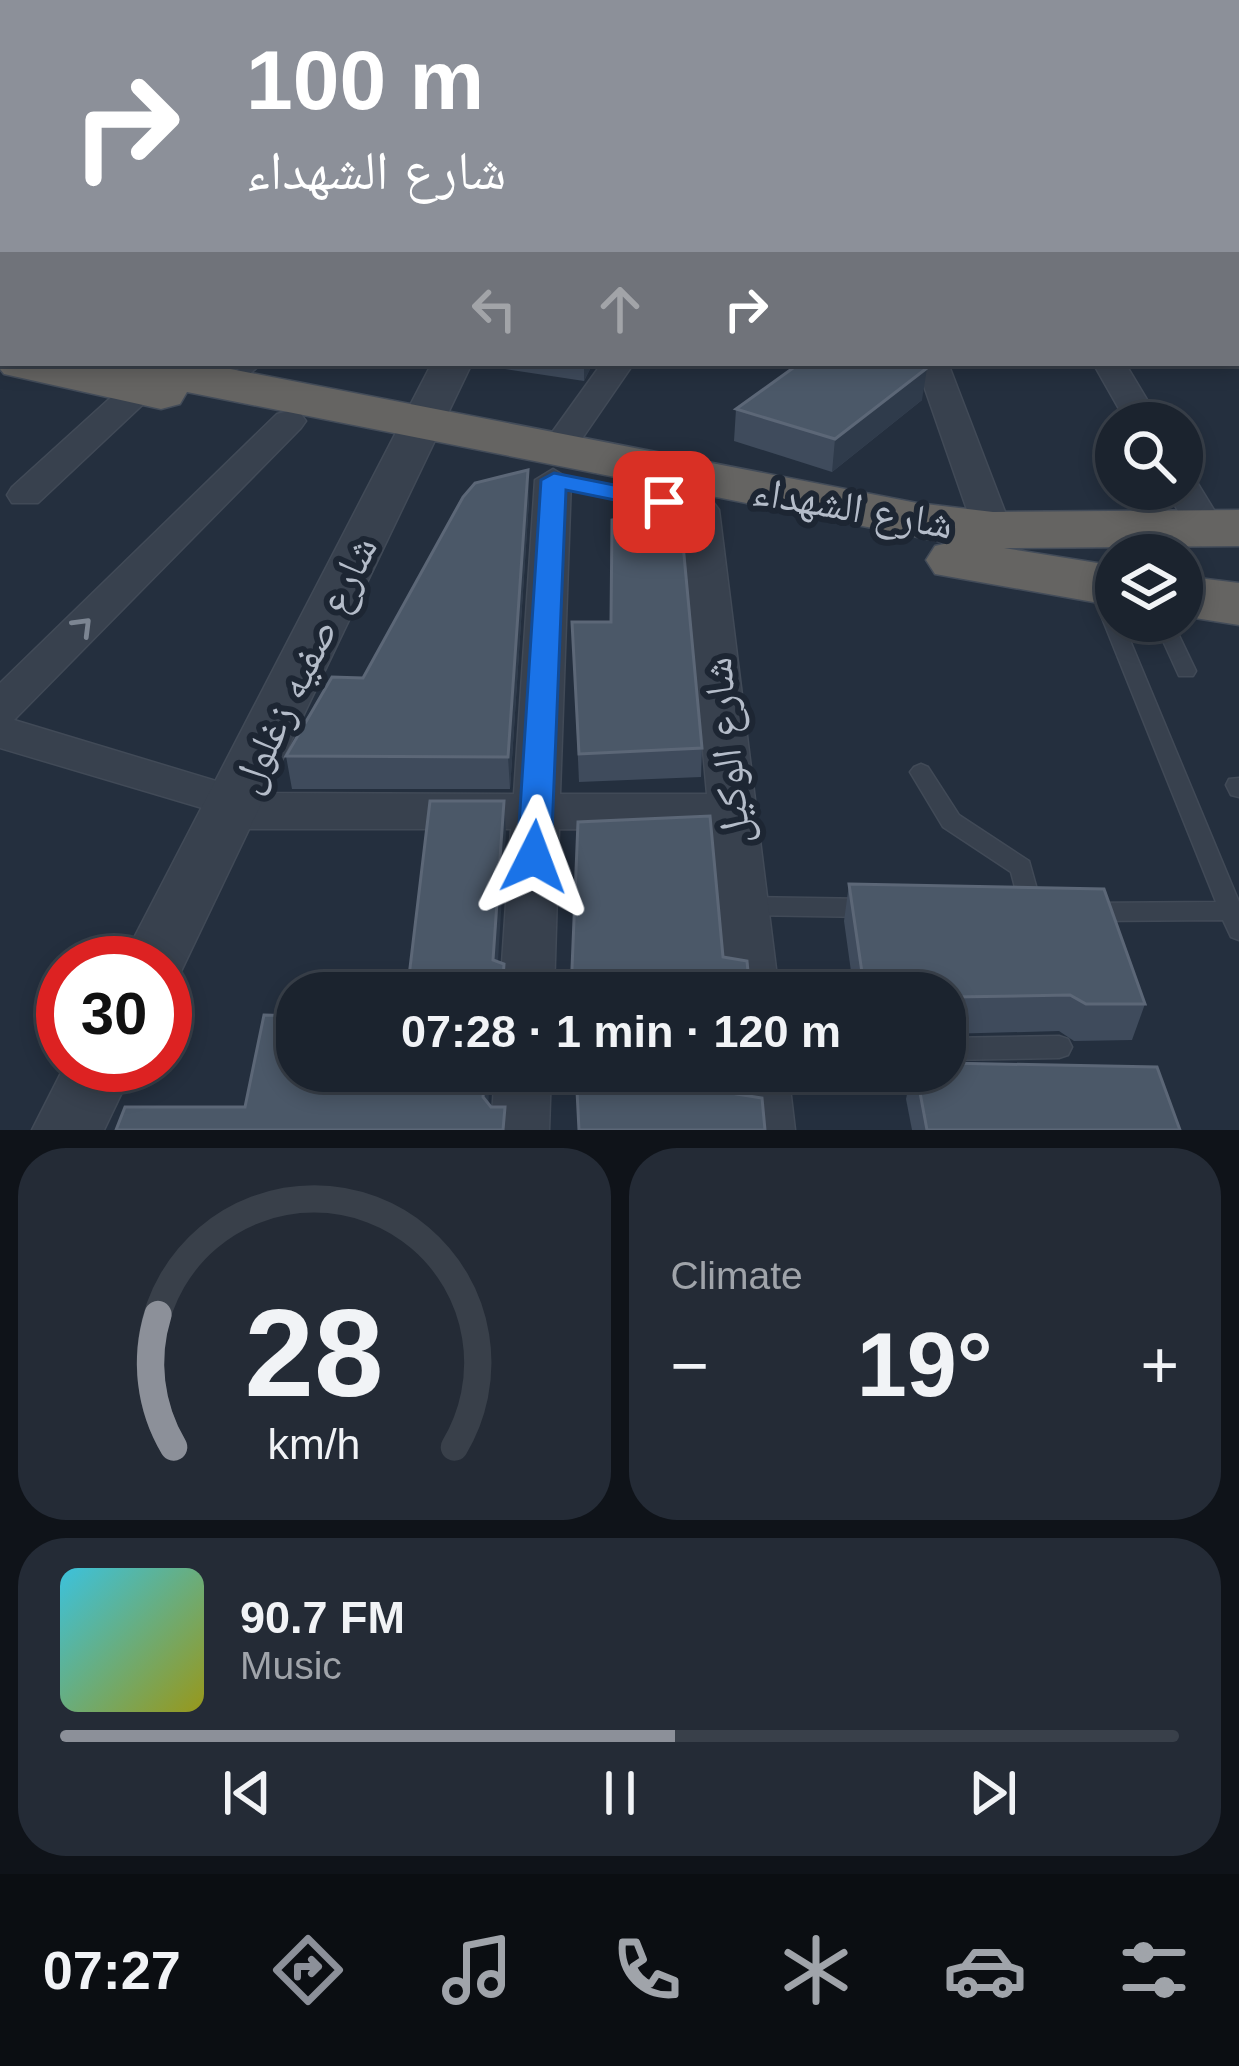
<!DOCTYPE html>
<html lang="en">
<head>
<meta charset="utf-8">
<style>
	:root { --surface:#1b232e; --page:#242b36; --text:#f1f3f6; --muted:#a0a4aa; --line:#39404a; --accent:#8c9099 }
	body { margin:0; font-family:Helvetica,"Noto Naskh Arabic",sans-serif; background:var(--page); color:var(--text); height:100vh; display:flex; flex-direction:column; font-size:45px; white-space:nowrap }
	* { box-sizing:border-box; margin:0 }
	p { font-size:39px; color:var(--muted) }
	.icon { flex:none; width:66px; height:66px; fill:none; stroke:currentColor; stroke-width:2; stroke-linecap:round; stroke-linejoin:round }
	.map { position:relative; height:1130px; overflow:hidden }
	.panel { display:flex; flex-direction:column; gap:18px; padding:18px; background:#0f1319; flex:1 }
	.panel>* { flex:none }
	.top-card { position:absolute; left:0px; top:0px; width:1239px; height:366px; box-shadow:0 6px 18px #0003,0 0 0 3px var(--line); background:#8c9099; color:#fff; overflow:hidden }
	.buttons { position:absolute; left:1095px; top:402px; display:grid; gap:24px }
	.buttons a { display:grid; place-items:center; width:108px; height:108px; border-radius:50%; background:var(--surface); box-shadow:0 6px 18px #0003,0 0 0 3px var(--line); font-size:60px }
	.speed { position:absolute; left:36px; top:936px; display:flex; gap:24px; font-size:60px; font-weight:700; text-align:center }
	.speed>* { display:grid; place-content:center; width:156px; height:156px; border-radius:50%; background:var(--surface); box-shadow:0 6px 18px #0003,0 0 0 3px var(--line); line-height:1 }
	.speed .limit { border:18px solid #d22; background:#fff; color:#111 }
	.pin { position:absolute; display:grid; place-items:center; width:102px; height:102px; color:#fff; margin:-51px; border-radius:24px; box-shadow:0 6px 18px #0006 }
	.me { position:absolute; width:132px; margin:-66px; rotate:3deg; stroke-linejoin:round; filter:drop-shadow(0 0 9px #0008) }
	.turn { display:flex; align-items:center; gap:42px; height:252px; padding:0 48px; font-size:54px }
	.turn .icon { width:156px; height:156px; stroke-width:2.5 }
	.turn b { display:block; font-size:84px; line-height:102px }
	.lanes { display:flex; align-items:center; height:114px; padding:0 48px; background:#0003; justify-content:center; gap:60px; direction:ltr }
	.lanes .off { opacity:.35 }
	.big { font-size:90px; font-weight:800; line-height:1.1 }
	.panel .card { flex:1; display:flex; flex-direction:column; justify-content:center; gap:18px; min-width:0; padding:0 42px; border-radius:48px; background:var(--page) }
	.panel .dial { align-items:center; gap:0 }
	.dial svg { height:312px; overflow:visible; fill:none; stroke:var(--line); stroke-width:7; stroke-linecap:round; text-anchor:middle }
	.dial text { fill:var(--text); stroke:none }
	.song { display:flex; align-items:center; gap:36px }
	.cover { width:144px; height:144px; border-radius:18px; background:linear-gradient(135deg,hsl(190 70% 55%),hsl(60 70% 35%)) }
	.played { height:12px; border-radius:6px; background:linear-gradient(90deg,var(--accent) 55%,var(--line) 55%) }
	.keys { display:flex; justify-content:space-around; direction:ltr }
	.heat { display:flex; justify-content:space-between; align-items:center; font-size:66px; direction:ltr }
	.panel .tiles { flex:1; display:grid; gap:18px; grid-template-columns:1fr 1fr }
	.card:last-child { grid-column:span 2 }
	.trip { position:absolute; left:276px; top:972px; width:690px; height:120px; border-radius:48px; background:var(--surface); box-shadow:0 6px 18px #0003,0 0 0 3px var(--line); font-weight:800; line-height:120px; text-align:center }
	.menu { display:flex; height:192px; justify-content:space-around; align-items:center; background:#0b0e12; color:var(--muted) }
	.menu .icon { width:84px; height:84px }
	.menu .current { color:var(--accent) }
	.menu b { font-size:54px; color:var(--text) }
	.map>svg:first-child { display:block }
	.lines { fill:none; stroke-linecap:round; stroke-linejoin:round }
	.service-casing { stroke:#414a57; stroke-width:3 }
	.minor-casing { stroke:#414a57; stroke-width:3 }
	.tertiary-casing { stroke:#414a57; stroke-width:3 }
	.primary-casing { stroke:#414a57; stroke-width:3 }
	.trunk-casing { stroke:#434c59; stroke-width:3 }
	.service { fill:#38414e; fill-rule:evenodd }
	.minor { fill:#38414e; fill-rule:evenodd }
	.tertiary { fill:#38414e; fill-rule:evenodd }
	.primary { fill:#56606e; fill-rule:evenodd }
	.trunk { fill:#656462; fill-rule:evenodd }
	.wall { fill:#3f4b5c }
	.shaded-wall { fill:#2f3b4b }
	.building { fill:#4b5868; stroke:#5c6777; stroke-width:3 }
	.oneway { stroke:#7c8592 }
	.route { fill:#1a73e8; stroke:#114b97; stroke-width:3 }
	.labels { text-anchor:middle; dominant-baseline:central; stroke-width:12; stroke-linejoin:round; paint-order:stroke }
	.street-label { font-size:42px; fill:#b4bcc9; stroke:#1d2633 }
</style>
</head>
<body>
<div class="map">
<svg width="1239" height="1130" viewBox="0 0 1239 1130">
	<rect width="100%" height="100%" fill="#242f3e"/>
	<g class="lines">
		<defs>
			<g id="service">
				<path d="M1177 0H1187L1190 3H1180Z"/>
				<path d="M246 363H262L234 388H224V382Z"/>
				<path d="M1097 577C1112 582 1116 606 1116 621H1122L1239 902V940L1231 937 1223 920 1090 921 1082 919 1078 912 1082 905 1090 903 1216 902 1088 583Z"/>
				<path d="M1154 621H1172L1196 671 1193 676H1179Z"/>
				<path d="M921 764 928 767 959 815 1029 861 1043 911 1039 918 1031 920 1023 918 1011 872 943 827 910 772 914 767Z"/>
				<path d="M1239 778V797L1231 795 1226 785 1229 779Z"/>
				<path d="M748 897 870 899 878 901 882 908 878 915 870 917 748 915 740 913 736 906 740 899Z"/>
				<path d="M1059 1036 1068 1039 1072 1047 1068 1055 1059 1058 945 1060V1038Z"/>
			</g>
			<g id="minor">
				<path d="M357 0H399L401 3H359Z"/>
				<path d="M789 0H809L810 3H790Z"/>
				<path d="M897 0H917L919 3H899Z"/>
				<rect x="1236" y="42" width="3" height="14"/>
				<rect x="1236" y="147" width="3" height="16"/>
				<rect x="1236" y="299" width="3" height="18"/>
				<path d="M602 363H634L568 459H544L538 452Z"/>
				<path d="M916 363H948L1012 530 1006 538 993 541 974 530Z"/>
				<path d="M1093 363H1125L1161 423H1127Z"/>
				<path d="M141 378 153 381 158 388 153 395 38 503H12L7 495 12 487 129 381Z"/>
				<path d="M289 411 301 414 306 421 301 428 14 720 256 793 514 794 535 480 553 469 571 480 560 794H707L681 510 700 499 713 502 719 510 779 993H725L710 830 559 829 554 993H500L511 829H232L215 823 209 810 0 748V683L277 414Z"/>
				<path d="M1182 476 1195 479 1225 528 1219 536H1193L1165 489H1182Z"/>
				<path d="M495 1071H551L549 1130H491Z"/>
				<path d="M732 1071H788L795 1130H737Z"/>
			</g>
			<g id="tertiary">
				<path d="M432 363H472L185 963 176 982 165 985V963H121Z"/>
				<path d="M65 1065H135L104 1130H32Z"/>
			</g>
			<g id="primary">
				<path d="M1050 0H1080L1083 3H1051Z"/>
				<rect x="1236" y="194" width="3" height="27"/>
				<path d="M3 275V304L0 305V276Z"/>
			</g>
			<g id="trunk">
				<path d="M3 353V363H200L917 503 993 512 1239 510V546L1004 548 1116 566V606L935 574 926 560 935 546 948 543 187 392 180 404 161 409 4 374 0 369Z"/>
				<path d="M1182 576 1239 583V625L1182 616Z"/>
			</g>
		</defs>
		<!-- service casing -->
		<use href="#service" class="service-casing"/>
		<!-- minor casing -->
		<use href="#minor" class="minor-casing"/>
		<!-- tertiary casing -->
		<use href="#tertiary" class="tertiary-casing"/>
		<!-- primary casing -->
		<use href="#primary" class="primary-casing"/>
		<!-- trunk casing -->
		<use href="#trunk" class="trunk-casing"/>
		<!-- service -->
		<use href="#service" class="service"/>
		<!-- minor -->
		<use href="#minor" class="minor"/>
		<!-- tertiary -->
		<use href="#tertiary" class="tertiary"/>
		<!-- primary -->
		<use href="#primary" class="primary"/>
		<!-- trunk -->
		<use href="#trunk" class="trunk"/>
	</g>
	<!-- wall -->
	<g class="wall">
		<path d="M433 0H590L606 3H455Z"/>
		<path d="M505 363H593L584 381 505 369Z"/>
		<path d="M922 400 832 472 734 441 736 409Z"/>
		<path d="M529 500 510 789H292L286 756 363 678Z"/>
		<path d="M572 622 702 748 701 777 579 782Z"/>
		<path d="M849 884 1145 1004 1132 1040 1074 1041 1059 1031 945 1034V993H854L844 921Z"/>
		<path d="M912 1071H945L1180 1130H912L906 1099Z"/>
	</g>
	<!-- shaded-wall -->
	<g class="shaded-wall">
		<path d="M3 242V262L0 264V244Z"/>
		<path d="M584 363H593L584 381Z"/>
		<path d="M927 368 922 400 832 472 835 439Z"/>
		<path d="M528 470 529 500 510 789 508 757Z"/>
		<path d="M504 801 506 833 496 993 493 960Z"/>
		<path d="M504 964 507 993H502Z"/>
		<path d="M953 997 945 1033 949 1006Z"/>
		<path d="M485 1071H490L487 1130 483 1097Z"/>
	</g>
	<!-- building -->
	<g class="building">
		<path d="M2 0H373L369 3H3V63L2 50 0 51V38L2 39Z"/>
		<path d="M547 0H590L606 2 545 3Z"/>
		<path d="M3 85V149L0 135 3 101 0 102V92L2 93Z"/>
		<path d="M3 151V214L0 212V152Z"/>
		<path d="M800 363H912L927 368 835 439 736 409Z"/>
		<path d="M528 470 508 757 286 756 332 677 363 678 463 497 475 483Z"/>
		<path d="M644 514 681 523 702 748 579 754 572 622H611L612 520Z"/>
		<path d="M430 801H504L493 960 504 964 502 993H407Z"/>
		<path d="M710 816 723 957 747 961 750 993H571L578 822Z"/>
		<path d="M849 884 1104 889 1145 1004H1086L1070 995 953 997 949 1006H945V993H865Z"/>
		<path d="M264 1015 297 1016V1071H485L483 1097 491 1107H505L503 1130H116L125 1107H245Z"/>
		<path d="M945 1063 1157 1067 1180 1130H927L916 1071H945Z"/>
		<path d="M576 1071H734L736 1094 762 1098 765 1130H579Z"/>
	</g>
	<!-- one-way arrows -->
	<defs><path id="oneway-chevron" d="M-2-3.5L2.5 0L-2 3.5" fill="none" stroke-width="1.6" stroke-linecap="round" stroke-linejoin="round" transform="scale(3)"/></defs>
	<use class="oneway" href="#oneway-chevron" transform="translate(83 626) rotate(-45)"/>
	<!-- route -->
	<path class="route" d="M554 473 664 495 677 502 664 510 566 490 551 857 546 866H522L517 857 541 480Z"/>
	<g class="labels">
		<!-- street labels -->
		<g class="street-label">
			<text transform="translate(853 507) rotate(10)">شارع الشهداء</text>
			<text transform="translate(304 664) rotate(-64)">شارع صفيه زغلول</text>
			<text transform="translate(726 751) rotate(-96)">شارع الوكيل</text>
		</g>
	</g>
</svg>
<div class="buttons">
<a><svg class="icon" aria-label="search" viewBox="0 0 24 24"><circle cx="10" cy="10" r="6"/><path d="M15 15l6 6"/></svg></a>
<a><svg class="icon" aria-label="layers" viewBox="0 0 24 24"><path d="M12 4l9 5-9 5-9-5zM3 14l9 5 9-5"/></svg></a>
</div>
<div class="speed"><div class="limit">30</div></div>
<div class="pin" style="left:664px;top:502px;background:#d93025"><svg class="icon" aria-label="arrive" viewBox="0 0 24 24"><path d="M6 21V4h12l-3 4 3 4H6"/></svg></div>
<svg class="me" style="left:534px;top:857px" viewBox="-20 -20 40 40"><path d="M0-17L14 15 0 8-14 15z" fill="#1a73e8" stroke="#fff" stroke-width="4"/></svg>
<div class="trip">07:28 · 1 min · 120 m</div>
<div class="top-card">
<div class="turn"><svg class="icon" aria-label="right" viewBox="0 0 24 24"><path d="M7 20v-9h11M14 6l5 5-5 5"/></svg><div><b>100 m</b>شارع الشهداء</div></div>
<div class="lanes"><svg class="icon off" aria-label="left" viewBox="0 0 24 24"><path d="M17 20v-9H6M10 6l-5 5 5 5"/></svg><svg class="icon off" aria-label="ahead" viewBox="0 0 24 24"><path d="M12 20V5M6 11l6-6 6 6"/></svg><svg class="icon" aria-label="right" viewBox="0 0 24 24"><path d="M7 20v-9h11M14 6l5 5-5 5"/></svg></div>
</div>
</div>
<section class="panel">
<div class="tiles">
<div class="card dial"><svg viewBox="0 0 100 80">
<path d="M14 69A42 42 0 1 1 86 69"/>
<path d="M14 69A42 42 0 0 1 10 35" stroke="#8c9099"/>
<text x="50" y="56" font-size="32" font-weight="700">28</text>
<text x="50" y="72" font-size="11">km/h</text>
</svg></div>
<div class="card"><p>Climate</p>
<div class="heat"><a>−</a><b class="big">19°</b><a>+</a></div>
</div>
<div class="card">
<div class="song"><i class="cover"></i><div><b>90.7 FM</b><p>Music</p></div></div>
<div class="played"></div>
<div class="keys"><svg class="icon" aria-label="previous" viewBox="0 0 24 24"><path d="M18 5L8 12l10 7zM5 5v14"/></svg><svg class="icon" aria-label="pause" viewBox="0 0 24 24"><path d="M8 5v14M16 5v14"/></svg><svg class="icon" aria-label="next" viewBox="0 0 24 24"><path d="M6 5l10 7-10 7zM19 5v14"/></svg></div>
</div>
</div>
</section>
<nav class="menu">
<b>07:27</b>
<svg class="icon current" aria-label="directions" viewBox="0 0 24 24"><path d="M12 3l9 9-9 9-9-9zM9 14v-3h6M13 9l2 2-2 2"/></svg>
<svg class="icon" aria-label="music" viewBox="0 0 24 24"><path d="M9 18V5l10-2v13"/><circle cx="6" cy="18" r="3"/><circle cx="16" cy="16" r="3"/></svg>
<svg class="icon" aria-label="phone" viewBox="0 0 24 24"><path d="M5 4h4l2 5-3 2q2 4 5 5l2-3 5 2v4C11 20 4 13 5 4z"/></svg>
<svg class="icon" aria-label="climate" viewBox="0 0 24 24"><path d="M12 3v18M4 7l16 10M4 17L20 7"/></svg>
<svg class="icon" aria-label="car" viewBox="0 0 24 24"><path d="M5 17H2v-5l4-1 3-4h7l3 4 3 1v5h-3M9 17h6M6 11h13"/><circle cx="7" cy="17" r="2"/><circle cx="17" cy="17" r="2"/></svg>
<svg class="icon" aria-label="filters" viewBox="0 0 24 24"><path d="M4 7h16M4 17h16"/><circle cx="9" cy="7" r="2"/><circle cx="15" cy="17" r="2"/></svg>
</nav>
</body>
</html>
